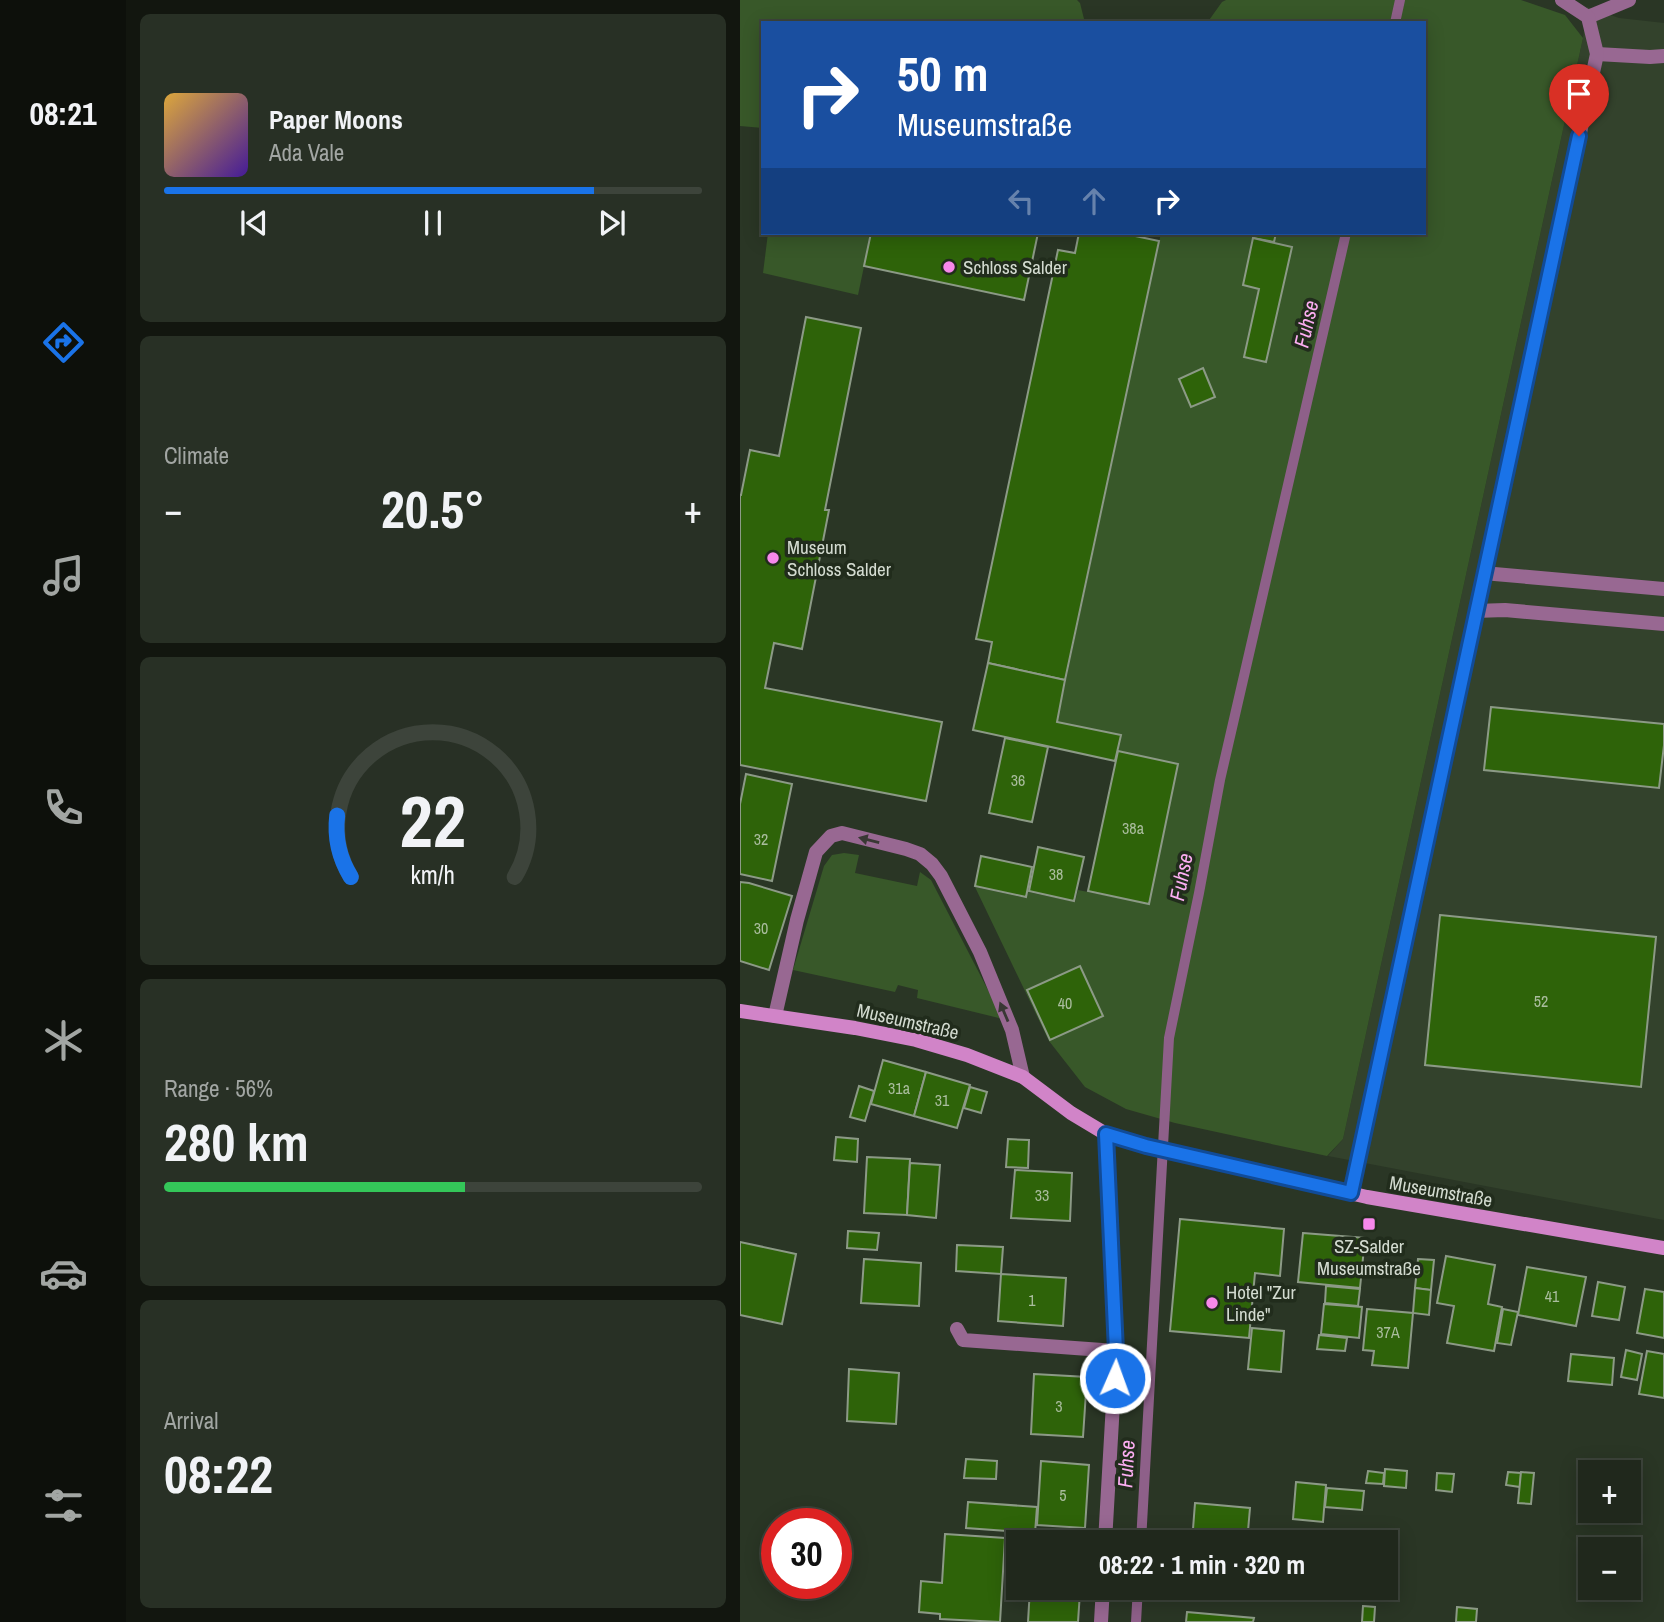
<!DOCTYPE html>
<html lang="en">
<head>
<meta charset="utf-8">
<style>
	:root { --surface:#20281c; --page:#283025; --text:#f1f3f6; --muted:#a2a6a3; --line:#3d443b; --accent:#1a73e8 }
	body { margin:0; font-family:"Archivo Narrow",sans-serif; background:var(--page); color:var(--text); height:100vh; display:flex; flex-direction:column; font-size:26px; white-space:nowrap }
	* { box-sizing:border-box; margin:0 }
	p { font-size:23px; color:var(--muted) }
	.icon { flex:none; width:38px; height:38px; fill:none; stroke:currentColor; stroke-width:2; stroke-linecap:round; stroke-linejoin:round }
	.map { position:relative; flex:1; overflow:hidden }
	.side { display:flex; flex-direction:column; gap:14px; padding:14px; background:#12160f; width:614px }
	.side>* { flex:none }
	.banner { position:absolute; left:21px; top:21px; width:665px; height:214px; border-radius:0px; box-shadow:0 4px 18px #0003,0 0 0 2px var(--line); background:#1a4fa0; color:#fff; overflow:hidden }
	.tools { position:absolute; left:838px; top:1460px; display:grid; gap:14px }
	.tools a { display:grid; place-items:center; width:63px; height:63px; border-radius:0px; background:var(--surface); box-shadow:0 4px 18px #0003,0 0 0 2px var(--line); font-size:35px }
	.speed { position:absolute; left:21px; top:1508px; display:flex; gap:14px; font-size:35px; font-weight:700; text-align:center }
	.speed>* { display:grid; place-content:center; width:91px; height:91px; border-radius:50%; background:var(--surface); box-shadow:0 4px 18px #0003,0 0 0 2px var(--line); line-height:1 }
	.speed .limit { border:10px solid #d22; background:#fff; color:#111 }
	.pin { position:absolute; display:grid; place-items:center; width:60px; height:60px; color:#fff; margin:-72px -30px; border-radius:50% 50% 50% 0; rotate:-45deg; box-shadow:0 0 7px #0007 }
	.pin .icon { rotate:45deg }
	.me { position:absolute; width:77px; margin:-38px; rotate:2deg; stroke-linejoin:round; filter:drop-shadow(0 0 5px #0008) }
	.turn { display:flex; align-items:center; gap:24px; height:147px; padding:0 21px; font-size:32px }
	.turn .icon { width:91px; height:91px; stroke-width:2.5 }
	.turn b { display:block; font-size:49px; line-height:60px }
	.lanes { display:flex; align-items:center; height:66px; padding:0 21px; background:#0003; justify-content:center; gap:35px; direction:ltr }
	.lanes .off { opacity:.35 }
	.big { font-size:52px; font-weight:800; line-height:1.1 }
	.side .widget { flex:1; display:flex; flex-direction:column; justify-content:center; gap:10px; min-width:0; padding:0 24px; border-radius:10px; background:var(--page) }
	.side .dial { align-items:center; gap:0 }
	.dial svg { height:182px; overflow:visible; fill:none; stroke:var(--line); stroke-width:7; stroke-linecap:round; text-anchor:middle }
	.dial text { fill:var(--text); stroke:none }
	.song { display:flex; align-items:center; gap:21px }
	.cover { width:84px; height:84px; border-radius:10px; background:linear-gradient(135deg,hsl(40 70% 55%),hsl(260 70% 35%)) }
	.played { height:7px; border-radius:4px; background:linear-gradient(90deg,var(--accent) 80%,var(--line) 80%) }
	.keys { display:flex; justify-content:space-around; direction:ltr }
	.heat { display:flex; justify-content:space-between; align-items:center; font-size:38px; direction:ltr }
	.charge { height:10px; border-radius:5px; background:linear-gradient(90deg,#34c759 56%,var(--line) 0) }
	.trip { position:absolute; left:266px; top:1530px; width:392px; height:70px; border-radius:0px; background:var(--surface); box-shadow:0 4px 18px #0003,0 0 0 2px var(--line); font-weight:800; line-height:70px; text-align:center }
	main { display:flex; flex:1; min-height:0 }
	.menu { display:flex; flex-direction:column; width:126px; justify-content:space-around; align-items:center; background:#0d100b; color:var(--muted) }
	.menu .icon { width:49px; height:49px }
	.menu .current { color:var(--accent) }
	.menu b { font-size:32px; color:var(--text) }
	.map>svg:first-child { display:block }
	.built { fill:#33422c }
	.green { fill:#385829 }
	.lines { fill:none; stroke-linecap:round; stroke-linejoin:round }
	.stream { stroke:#8e6089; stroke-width:10 }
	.building { fill:#2e6309; stroke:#8c9a86; stroke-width:2 }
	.service { stroke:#986892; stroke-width:14 }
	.minor { stroke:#986892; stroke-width:14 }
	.secondary { stroke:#d184c8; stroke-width:14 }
	.oneway { fill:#393834 }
	.route-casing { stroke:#114b97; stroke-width:18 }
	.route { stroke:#1a73e8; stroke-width:12 }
	.poi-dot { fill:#f788eb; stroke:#212c1c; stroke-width:2.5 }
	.labels { text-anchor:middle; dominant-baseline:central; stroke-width:7; stroke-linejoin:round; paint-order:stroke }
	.number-label { font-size:16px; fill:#aabd9e }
	.poi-label { font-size:19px; fill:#d3dbd0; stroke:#212c1c; text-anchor:start }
	.street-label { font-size:19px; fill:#d3dbd0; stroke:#212c1c }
	.water-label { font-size:21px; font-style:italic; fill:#fcaef2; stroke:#212c1c }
</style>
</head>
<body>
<main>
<nav class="menu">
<b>08:21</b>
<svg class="icon current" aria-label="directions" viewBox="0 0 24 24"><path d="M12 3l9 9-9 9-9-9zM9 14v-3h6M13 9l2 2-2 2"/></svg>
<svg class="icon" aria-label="music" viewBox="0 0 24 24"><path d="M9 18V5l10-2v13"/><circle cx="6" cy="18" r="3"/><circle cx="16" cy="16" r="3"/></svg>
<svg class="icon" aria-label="phone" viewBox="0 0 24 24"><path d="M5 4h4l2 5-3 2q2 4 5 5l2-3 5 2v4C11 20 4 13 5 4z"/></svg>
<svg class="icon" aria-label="climate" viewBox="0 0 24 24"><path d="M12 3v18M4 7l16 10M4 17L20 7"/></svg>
<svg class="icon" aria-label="car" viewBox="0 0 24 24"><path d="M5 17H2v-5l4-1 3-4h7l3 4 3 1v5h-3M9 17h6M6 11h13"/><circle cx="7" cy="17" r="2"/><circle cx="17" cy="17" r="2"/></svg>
<svg class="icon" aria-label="filters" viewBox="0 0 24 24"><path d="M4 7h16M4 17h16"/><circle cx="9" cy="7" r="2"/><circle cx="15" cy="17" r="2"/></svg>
</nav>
<section class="side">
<div class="widget">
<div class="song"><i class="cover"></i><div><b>Paper Moons</b><p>Ada Vale</p></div></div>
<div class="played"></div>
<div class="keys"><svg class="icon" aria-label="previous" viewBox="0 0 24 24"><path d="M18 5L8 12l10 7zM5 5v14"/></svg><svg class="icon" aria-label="pause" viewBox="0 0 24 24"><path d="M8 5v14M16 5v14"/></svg><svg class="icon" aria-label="next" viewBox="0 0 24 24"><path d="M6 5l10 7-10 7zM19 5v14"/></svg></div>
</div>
<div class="widget"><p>Climate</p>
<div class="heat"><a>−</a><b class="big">20.5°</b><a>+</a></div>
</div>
<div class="widget dial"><svg viewBox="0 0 100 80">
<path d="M14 69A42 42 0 1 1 86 69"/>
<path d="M14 69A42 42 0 0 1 8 42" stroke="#1a73e8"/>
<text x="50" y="56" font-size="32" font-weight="700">22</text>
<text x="50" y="72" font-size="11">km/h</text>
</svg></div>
<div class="widget"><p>Range · 56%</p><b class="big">280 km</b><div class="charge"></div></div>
<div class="widget"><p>Arrival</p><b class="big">08:22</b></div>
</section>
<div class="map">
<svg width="924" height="1622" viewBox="0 0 924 1622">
	<rect width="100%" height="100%" fill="#2a3625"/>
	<!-- built -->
	<path class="built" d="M847 7 879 18 924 23V1220L588 1156 603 1139 843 38Z"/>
	<!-- green -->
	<g class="green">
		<path d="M0 0H337L340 3 345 23H23V128L0 126Z"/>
		<path d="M486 0H781L825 15 843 38 603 1139 587 1156 435 1123 386 1109 345 1087 309 1041 235 887 286 898 288 892 335 902 338 890 409 904 438 765 378 751 380 735 317 722 421 233H684V23H467L482 2Z"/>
		<path d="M28 233H131L118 295 23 273Z"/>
		<path d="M104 853 119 855 115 873 177 886 180 872 191 880 263 1019 177 998 178 990 158 985 155 992 53 970 84 866 92 855Z"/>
	</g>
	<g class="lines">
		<!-- stream -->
		<g class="stream">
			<path d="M655 23 660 0"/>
			<path d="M401 1542 429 1038 459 893 480 780 606 233"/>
			<path d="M396 1622 398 1587"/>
		</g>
	</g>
	<!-- building -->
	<g class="building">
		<path d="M131 233H298L284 300 124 266Z"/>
		<path d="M339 233H381L419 241 325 680 248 663 252 642 236 639 318 250 335 253Z"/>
		<path d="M514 233H536L534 242 513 238Z"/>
		<path d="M513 238 552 247 526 362 504 357 519 289 503 285Z"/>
		<path d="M66 317 121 328 85 510H89L62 649 34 643 25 688 202 722 186 801 0 765V495H1L10 450 39 456Z"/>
		<path d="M463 368 475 397 451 407 439 379Z"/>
		<path d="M248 663 325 680 317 722 381 735 375 761 233 730Z"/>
		<path d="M751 707 924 724V745L919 788 744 770Z"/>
		<path d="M265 738 308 747 292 822 249 813Z"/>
		<path d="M378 751 438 764 409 904 348 891Z"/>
		<path d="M6 774 52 784 32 881 0 874V804Z"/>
		<path d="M298 847 344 857 334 901 289 891Z"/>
		<path d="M241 856 292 867 286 897 235 886Z"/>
		<path d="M0 882 9 883 52 896 29 970 0 961Z"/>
		<path d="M700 915 916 937 901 1087 685 1065Z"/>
		<path d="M340 966 363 1016 310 1040 287 990Z"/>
		<path d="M143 1060 186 1072 174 1116 131 1104Z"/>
		<path d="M186 1072 230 1085 217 1128 174 1116Z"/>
		<path d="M119 1086 134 1091 125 1121 110 1117Z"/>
		<path d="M230 1087 247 1092 241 1113 224 1108Z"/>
		<path d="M96 1137 118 1139 117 1162 94 1160Z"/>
		<path d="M268 1139 289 1140 288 1168 266 1167Z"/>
		<path d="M127 1157 170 1159 167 1215 124 1213Z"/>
		<path d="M170 1163 200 1165 196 1218 167 1215Z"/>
		<path d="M275 1170 332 1173 330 1221 271 1218Z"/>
		<path d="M440 1219 544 1229 540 1276 515 1273 509 1338 430 1331Z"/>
		<path d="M108 1231 139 1233 137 1250 107 1248Z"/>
		<path d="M563 1233 625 1238 620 1288 558 1282Z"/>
		<path d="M0 1242 56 1254 42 1324 0 1315Z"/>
		<path d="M217 1245 263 1247 261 1274 216 1271Z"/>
		<path d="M706 1256 755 1265 748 1304 762 1307 754 1351 707 1343 714 1306 697 1303Z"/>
		<path d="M124 1259 181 1263 179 1306 121 1303Z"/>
		<path d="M678 1259 694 1260 691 1290 675 1288Z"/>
		<path d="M787 1267 846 1277 836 1326 778 1315Z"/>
		<path d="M261 1274 326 1278 323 1326 258 1321Z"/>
		<path d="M858 1282 885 1287 879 1320 852 1316Z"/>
		<path d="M586 1286 620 1289 618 1306 585 1303Z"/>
		<path d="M675 1288 691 1290 689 1315 673 1313Z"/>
		<path d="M905 1289 924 1292V1338L897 1333Z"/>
		<path d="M584 1304 622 1307 619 1338 581 1334Z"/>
		<path d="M627 1309 673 1313 668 1368 632 1365 634 1351 623 1350Z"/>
		<path d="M763 1309 778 1312 771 1345 757 1343Z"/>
		<path d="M512 1328 544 1331 541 1372 508 1369Z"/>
		<path d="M579 1335 607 1338 605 1351 577 1349Z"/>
		<path d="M886 1350 902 1354 897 1380 881 1377Z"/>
		<path d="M907 1351 924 1354V1398L899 1394Z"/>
		<path d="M831 1354 874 1358 872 1385 828 1381Z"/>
		<path d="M109 1369 159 1373 156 1424 107 1421Z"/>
		<path d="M294 1374 347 1377 343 1437 291 1434Z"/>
		<path d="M226 1459 257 1461 256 1479 224 1478Z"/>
		<path d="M301 1461 349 1465 345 1528 297 1525Z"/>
		<path d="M645 1469 667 1471 666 1488 644 1486Z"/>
		<path d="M628 1471 644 1473 643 1484 626 1483Z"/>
		<path d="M768 1472 781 1473 780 1487 766 1485Z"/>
		<path d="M781 1472 794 1473 791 1504 778 1503Z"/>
		<path d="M697 1473 714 1474 712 1492 696 1490Z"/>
		<path d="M556 1482 586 1485 583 1522 553 1519Z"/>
		<path d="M587 1488 624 1491 622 1510 585 1507Z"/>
		<path d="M228 1502 297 1507 295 1533 226 1528Z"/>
		<path d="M455 1503 510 1508 507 1542H452Z"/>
		<path d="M205 1534 265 1538 260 1622 200 1619V1614L179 1612 181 1581 202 1583Z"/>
		<path d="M290 1587H340V1592Z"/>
		<path d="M290 1588 340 1592 338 1622H288Z"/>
		<path d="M623 1606 635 1607 634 1622H622Z"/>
		<path d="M717 1607 737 1609 736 1622H716Z"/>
		<path d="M447 1612 514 1618 513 1622H446Z"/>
	</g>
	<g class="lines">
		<!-- service -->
		<g class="service">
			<path d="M848 17 889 0"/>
			<path d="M857 54 910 57 924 56"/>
			<path d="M743 573 924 589"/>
			<path d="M735 611 765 610 924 624"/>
			<path d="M35 1016 57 920 76 852 91 836 102 833 166 849 180 854 192 864 201 876 240 952 272 1030 283 1077"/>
			<path d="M217 1329 223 1340 376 1351"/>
		</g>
		<!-- minor -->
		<g class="minor">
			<path d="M611 1193 857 54 848 17 822 0"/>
			<path d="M365 1542 376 1351 366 1134"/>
			<path d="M361 1622 363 1587"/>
		</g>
		<!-- secondary -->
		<path class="secondary" d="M0 1011 115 1028 176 1040 227 1055 283 1077 331 1113 366 1134 406 1146 627 1197 924 1248"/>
	</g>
	<!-- one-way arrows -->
	<defs><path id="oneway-solid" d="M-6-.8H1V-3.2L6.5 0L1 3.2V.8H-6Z" transform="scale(1.75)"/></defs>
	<g class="oneway">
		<use href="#oneway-solid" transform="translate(129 840) rotate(-166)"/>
		<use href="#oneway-solid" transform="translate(264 1012) rotate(-113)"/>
	</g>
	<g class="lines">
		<defs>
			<path id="route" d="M375 1378 376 1351 366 1134 406 1146 611 1193 839 136"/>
		</defs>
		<!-- route casing -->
		<use href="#route" class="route-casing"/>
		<!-- route -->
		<use href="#route" class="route"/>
	</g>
	<!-- markers -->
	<g class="poi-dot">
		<circle cx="209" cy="267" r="7"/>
		<circle cx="33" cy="558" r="7"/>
		<rect x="622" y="1217" width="14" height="14" rx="3.5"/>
		<circle cx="472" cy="1303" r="7"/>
	</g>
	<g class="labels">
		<!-- number labels -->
		<g class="number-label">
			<text x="278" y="780">36</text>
			<text x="393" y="828">38a</text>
			<text x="21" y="839">32</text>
			<text x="316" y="874">38</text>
			<text x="21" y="928">30</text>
			<text x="801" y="1001">52</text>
			<text x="325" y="1003">40</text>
			<text x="159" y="1088">31a</text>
			<text x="202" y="1100">31</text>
			<text x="302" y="1195">33</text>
			<text x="812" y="1296">41</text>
			<text x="292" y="1300">1</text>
			<text x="648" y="1332">37A</text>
			<text x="319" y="1406">3</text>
			<text x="323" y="1495">5</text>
		</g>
		<!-- poi labels -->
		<g class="poi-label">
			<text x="223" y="267">Schloss Salder</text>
			<text x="47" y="547">Museum<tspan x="47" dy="22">Schloss Salder</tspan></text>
			<text x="629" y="1246" text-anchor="middle">SZ-Salder<tspan x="629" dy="22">Museumstraße</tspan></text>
			<text x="486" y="1292">Hotel "Zur<tspan x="486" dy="22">Linde"</tspan></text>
		</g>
		<!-- street labels -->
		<g class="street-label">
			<text transform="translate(168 1021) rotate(13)">Museumstraße</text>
			<text transform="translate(701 1191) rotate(10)">Museumstraße</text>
		</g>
		<!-- water labels -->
		<g class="water-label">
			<text transform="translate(566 324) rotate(-77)">Fuhse</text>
			<text transform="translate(441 877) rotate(-79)">Fuhse</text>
			<text transform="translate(386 1464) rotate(-87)">Fuhse</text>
		</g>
	</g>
</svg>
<div class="tools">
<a>+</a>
<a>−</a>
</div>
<div class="speed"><div class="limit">30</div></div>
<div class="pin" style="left:839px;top:136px;background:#d93025"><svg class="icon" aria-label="arrive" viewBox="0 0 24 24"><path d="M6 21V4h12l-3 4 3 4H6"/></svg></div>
<svg class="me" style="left:375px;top:1378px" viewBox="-20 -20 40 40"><circle r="17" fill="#1a73e8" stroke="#fff" stroke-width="3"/><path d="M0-11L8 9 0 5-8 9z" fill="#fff"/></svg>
<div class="trip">08:22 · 1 min · 320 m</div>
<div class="banner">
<div class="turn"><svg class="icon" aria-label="right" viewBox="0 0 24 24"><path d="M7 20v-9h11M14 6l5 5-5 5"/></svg><div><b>50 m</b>Museumstraße</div></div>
<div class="lanes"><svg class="icon off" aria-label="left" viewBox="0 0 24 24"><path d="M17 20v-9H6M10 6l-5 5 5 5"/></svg><svg class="icon off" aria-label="ahead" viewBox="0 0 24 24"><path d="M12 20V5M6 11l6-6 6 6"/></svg><svg class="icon" aria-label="right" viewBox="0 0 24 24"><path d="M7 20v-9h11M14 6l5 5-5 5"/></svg></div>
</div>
</div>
</main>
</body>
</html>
